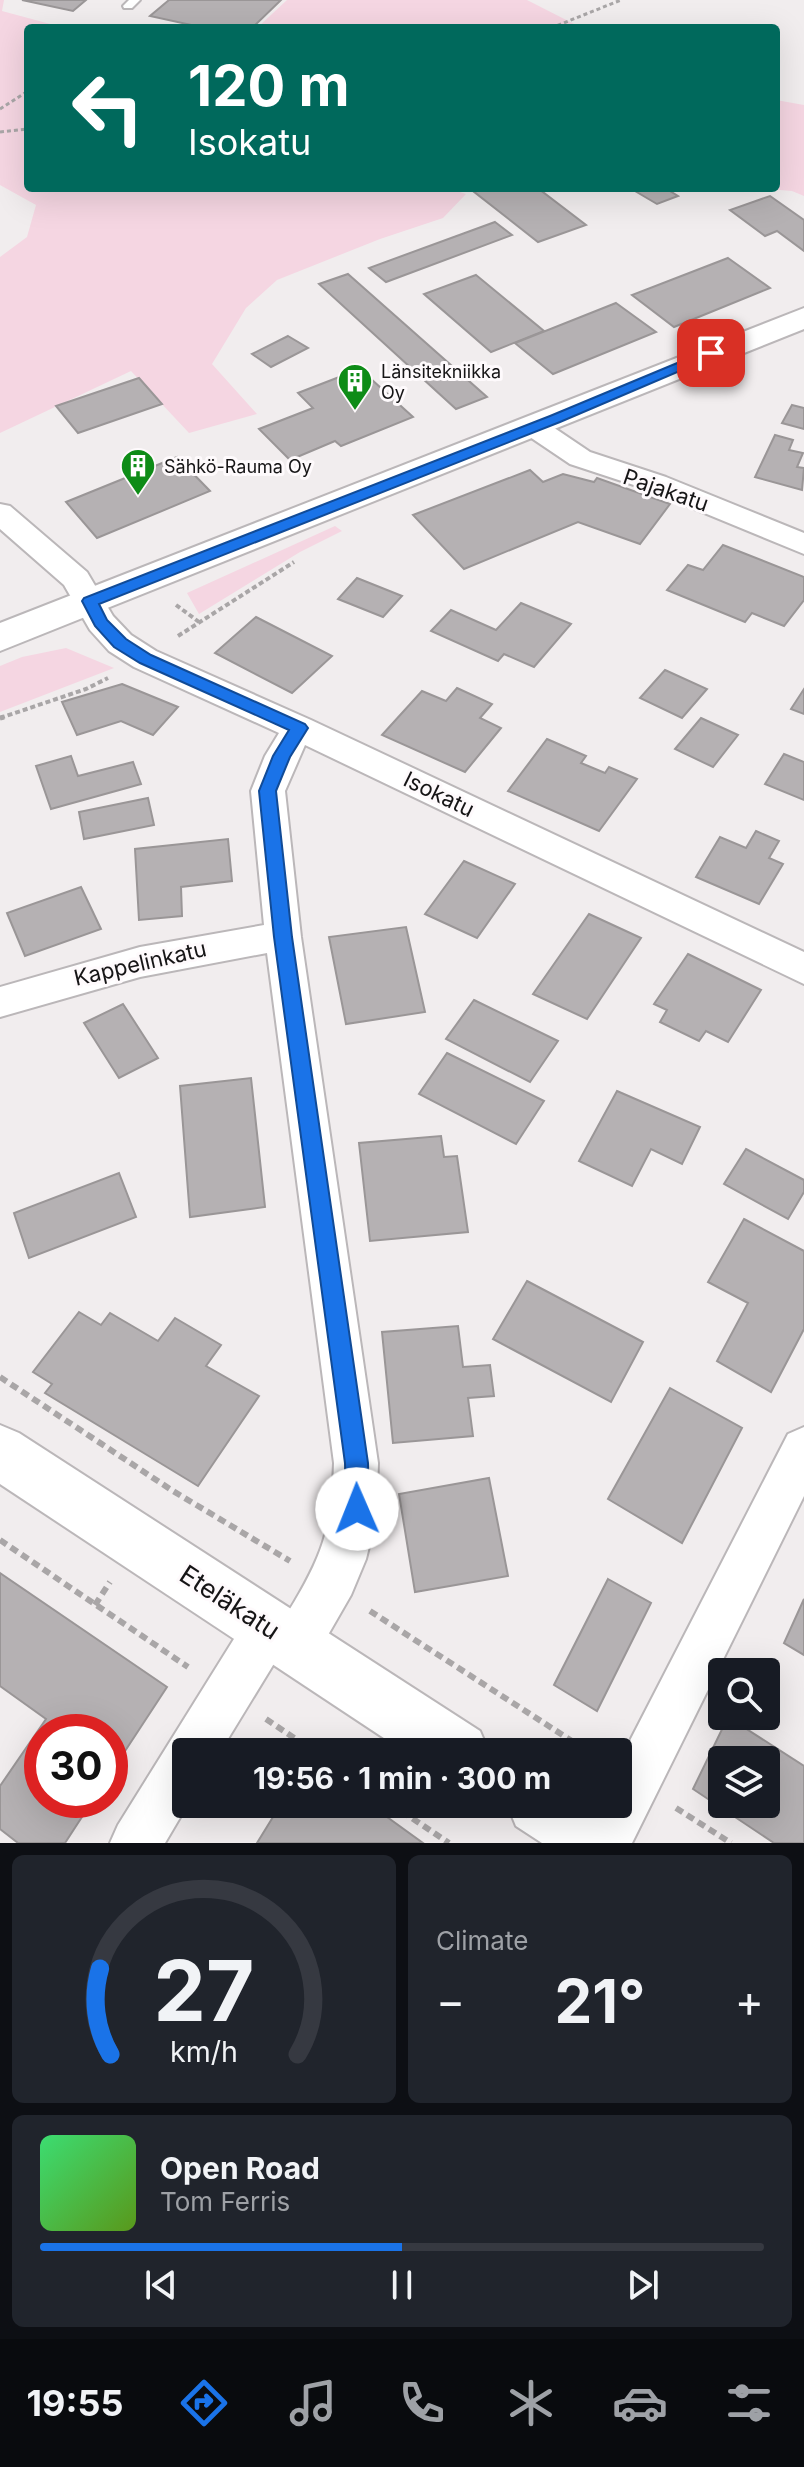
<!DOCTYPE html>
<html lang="en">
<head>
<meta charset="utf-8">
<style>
	:root { --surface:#171b24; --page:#20242c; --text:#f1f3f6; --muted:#9ea1a6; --line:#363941; --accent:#1a73e8 }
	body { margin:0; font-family:Inter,sans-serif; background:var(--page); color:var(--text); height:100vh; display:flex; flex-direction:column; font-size:30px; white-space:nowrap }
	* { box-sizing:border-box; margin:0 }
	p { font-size:26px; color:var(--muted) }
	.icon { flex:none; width:44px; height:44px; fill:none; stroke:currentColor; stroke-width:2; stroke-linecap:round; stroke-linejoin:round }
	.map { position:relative; height:1843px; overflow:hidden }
	.details { display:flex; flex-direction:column; gap:12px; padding:12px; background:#0d0f14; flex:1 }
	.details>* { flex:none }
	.top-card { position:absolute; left:24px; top:24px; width:756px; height:168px; border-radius:8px; box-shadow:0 8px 32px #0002; background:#00695c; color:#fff; overflow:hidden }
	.controls { position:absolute; left:708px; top:1658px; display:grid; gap:16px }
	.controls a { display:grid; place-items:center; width:72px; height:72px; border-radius:8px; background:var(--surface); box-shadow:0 8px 32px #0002; font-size:40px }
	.speed { position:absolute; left:24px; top:1714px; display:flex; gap:16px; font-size:40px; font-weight:700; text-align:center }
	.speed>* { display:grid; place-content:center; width:104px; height:104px; border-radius:50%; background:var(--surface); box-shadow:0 8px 32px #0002; line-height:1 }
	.speed .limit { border:12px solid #d22; background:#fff; color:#111 }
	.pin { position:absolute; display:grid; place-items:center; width:68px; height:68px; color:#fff; margin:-34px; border-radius:16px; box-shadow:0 4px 12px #0006 }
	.me { position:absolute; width:88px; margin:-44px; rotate:359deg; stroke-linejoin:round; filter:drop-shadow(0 0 6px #0008) }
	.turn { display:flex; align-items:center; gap:28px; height:168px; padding:0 32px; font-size:36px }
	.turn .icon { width:104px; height:104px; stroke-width:2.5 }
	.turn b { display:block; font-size:56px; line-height:68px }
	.big { font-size:60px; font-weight:700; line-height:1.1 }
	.details .tile { flex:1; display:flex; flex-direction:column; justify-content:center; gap:12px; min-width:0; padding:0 28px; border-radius:12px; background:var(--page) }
	.details .dial { align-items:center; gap:0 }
	.dial svg { height:208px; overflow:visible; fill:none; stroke:var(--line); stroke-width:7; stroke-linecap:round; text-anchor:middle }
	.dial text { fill:var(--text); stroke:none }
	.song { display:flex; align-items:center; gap:24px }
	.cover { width:96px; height:96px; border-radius:12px; background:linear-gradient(135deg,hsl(140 70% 55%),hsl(90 70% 35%)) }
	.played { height:8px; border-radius:4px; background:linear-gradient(90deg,var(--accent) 50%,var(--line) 50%) }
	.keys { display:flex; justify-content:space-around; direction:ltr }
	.heat { display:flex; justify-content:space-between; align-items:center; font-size:44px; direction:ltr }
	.details .tiles { flex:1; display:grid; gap:12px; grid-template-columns:1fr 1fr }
	.tile:last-child { grid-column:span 2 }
	.trip { position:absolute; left:172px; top:1738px; width:460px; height:80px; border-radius:8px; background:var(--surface); box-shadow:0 8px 32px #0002; font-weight:700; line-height:80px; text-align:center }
	.tabs { display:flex; height:128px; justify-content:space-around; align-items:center; background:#090b0e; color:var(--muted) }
	.tabs .icon { width:56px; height:56px }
	.tabs .active { color:var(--accent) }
	.tabs b { font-size:36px; color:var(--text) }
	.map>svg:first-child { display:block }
	.green { fill:#f5d6e2 }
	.building { fill:#b5b1b3; stroke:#9a9697; stroke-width:2; fill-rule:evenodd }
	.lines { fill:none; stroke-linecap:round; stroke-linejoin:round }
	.service-casing { stroke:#bbb7b9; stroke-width:4 }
	.minor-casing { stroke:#bbb7b9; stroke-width:4 }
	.secondary-casing { stroke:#bbb7b9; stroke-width:4 }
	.path-far3 { stroke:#a9a6a7; stroke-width:3; stroke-dasharray:4 3; stroke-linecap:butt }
	.path-far2 { stroke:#a9a6a7; stroke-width:4; stroke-dasharray:5 3; stroke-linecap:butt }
	.path-far1 { stroke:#a9a6a7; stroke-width:5; stroke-dasharray:6 4; stroke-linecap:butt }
	.path { stroke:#a9a6a7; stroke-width:6; stroke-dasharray:8 5; stroke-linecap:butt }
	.service { fill:#fff; fill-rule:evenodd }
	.minor { fill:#fff; fill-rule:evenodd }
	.secondary { fill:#fff; fill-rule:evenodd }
	.route { fill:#1a73e8; stroke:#114b97; stroke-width:2 }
	.labels { text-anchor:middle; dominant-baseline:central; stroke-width:6; stroke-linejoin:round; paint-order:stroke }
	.far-poi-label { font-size:18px; fill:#161516; stroke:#fefafc; text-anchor:start }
	.street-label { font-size:22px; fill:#161516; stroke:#fefafc }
	.near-street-label { font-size:26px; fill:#161516; stroke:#fefafc }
</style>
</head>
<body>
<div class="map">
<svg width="804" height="1843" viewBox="0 0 804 1843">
	<rect width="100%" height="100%" fill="#f1edee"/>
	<!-- green -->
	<g class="green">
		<path d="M0 0H4L2 11 65 28H28V188H448L466 194 443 218 380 239 277 280 246 308 212 364 257 414 189 433 131 371 0 433V257L27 237 36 205 0 185Z"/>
		<path d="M287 0H527L582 28H257Z"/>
		<path d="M776 100 804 105V196L792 191 756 188H776Z"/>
		<path d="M335 526 342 531 300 552 199 614 187 593Z"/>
		<path d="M66 648 114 668 0 712V666L22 657Z"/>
	</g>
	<!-- building -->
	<g class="building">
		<path d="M22 0H86L73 11Z"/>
		<path d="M169 0H281L252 28H205L150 16Z"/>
		<path d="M482 188H542L539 189 586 225 538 242 473 191Z"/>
		<path d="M630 188H665L678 196 657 204Z"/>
		<path d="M770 196 804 220V251L777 231 765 236 730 210Z"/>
		<path d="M495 222 512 235 386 282 369 268Z"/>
		<path d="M728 258 770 288 674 327 632 295Z"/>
		<path d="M348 274 487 397 456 409 319 284Z"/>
		<path d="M476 275 544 331 491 352 424 294Z"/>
		<path d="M616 303 656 332 553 374 515 343Z"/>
		<path d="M288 336 308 348 271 367 252 354Z"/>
		<path d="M360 369 413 417 341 446 335 441 290 460 259 429 313 408 298 393Z"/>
		<path d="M139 378 162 404 78 433 56 406Z"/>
		<path d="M792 405 804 408V429L782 423Z"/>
		<path d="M775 435 793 440 789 450 803 453 797 467 804 468 802 490 755 477Z"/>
		<path d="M177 457 210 491 97 538 66 502Z"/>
		<path d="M530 470 543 482 563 474 594 482 597 478 670 504 640 544 578 522 464 569 413 515Z"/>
		<path d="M723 545 804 577V600L784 626 752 613 745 622 667 590 688 565 703 570Z"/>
		<path d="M357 578 402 596 383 617 338 599Z"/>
		<path d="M521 603 571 624 534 667 504 654 498 661 431 631 451 610 496 630Z"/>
		<path d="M256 617 332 656 292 693 215 653Z"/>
		<path d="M665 670 707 689 682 718 640 698Z"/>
		<path d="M122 684 178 707 153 735 121 721 77 735 62 702Z"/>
		<path d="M457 688 492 704 480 718 501 728 465 772 382 735 422 691 446 701Z"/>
		<path d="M804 689V714L791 709Z"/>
		<path d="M701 718 738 735 713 767 675 749Z"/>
		<path d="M547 739 586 756 581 763 605 773 609 767 637 779 599 831 508 791Z"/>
		<path d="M784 754 804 762V800L765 784Z"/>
		<path d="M71 756 78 776 133 762 141 784 51 809 36 766Z"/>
		<path d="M148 798 154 825 84 839 79 812Z"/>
		<path d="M756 831 779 841 769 858 783 864 759 904 696 877 720 837 746 848Z"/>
		<path d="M228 839 232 881 181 887 182 916 139 920 135 849Z"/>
		<path d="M464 861 515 884 477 938 425 914Z"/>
		<path d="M81 887 101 929 25 956 7 913Z"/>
		<path d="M589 914 641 938 587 1019 533 994Z"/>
		<path d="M406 927 425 1012 346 1024 329 937Z"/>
		<path d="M688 954 761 990 728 1042 706 1031 699 1041 660 1022 667 1010 654 1004Z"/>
		<path d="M474 1000 558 1041 530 1082 446 1039Z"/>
		<path d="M123 1004 158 1058 119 1078 84 1023Z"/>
		<path d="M447 1053 544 1101 516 1144 419 1094Z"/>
		<path d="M251 1078 265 1207 190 1217 180 1086Z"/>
		<path d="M617 1091 700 1127 682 1164 651 1149 632 1186 579 1161Z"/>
		<path d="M441 1136 444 1157 457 1156 468 1232 370 1241 359 1143Z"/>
		<path d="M746 1149 804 1180V1192L788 1219 724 1184Z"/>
		<path d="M119 1173 136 1217 29 1258 14 1213Z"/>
		<path d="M744 1219 804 1251V1329L771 1392 717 1361 748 1303 708 1282Z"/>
		<path d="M527 1281 643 1342 611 1402 493 1339Z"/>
		<path d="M79 1312 101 1325 110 1313 158 1341 175 1318 221 1345 206 1366 259 1396 198 1486 45 1393 52 1384 33 1372Z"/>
		<path d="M458 1326 463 1367 490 1365 494 1396 468 1398 473 1436 393 1443 382 1332Z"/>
		<path d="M670 1388 742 1428 682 1543 608 1499Z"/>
		<path d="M489 1478 508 1576 415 1592 399 1494Z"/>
		<path d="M0 1573 167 1687 110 1774V1732H42V1800H93L65 1843H18L0 1829V1786L46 1719 0 1686Z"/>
		<path d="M608 1579 651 1603 597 1711 554 1685Z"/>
		<path d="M804 1599V1655L784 1643Z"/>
		<path d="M728 1717 804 1766V1843H774L693 1789ZM722 1760H766V1804H722Z"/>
		<path d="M281 1804H369L423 1843H257Z"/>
	</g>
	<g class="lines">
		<defs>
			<path id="service" d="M129 0H140L132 8H124L123 6Z"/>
			<g id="minor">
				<path d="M534 419 544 421 590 452 666 477 804 533V554L646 489 570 464 524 433 520 427 524 421Z"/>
				<path d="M0 504 10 506 87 572 113 616 131 635 156 651 311 720 804 952V984L305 745 285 791 301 937 378 1463 376 1518 366 1559 351 1595 313 1661 296 1668 278 1657 220 1752H186L188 1804 165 1843H110L118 1825 252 1610 269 1603 287 1614C322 1557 332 1530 334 1463L267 953 140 977 0 1017V987L140 947 264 925 251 791 265 756 279 733 134 667 109 651 90 630 64 585 0 529Z"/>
				<path d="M804 1427V1496L632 1843H579L598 1804H618V1764L788 1434Z"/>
			</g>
			<g id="secondary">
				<path d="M804 308V329L0 651V623Z"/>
				<path d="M0 1425 19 1433 480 1731 489 1752H405L0 1484Z"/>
				<path d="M507 1804H593L619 1821 628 1843H542L516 1826Z"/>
			</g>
		</defs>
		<!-- service casing -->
		<use href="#service" class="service-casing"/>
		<!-- minor casing -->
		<use href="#minor" class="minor-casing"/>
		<!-- secondary casing -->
		<use href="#secondary" class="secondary-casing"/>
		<!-- path-far3 -->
		<g class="path-far3">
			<path d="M551 28 621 0"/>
			<path d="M0 109 28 91"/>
			<path d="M0 132 28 129"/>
		</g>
		<!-- path-far2 -->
		<g class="path-far2">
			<path d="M176 605 199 622"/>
			<path d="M178 636 294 562"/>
			<path d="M0 718 86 689 108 678"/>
		</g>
		<!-- path-far1 -->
		<path class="path-far1" d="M0 718 4 717"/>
		<!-- path -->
		<g class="path">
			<path d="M0 1377 173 1491 290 1561"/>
			<path d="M0 1540 188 1667"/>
			<path d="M95 1605 110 1582"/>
			<path d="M370 1611 589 1752"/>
			<path d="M266 1719 315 1752"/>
			<path d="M391 1804 449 1843"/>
			<path d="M676 1808 731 1843"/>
		</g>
		<!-- service -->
		<use href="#service" class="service"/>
		<!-- minor -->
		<use href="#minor" class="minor"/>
		<!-- secondary -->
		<use href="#secondary" class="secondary"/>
	</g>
	<!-- route -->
	<path class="route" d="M711 349 717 353 715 356 560 422 99 604 107 620 126 639 151 655 305 724 308 728 290 757 276 791 292 937 368 1463 369 1509 365 1518 357 1521 349 1518 346 1509 345 1463 274 937 259 791 273 756 289 730 140 663 114 647 95 626 82 601 84 598 550 416Z"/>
	<!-- icons -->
	<defs>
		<symbol id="building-pin" viewBox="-11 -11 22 30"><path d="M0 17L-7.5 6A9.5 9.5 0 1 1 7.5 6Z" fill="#0e8c17" stroke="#fefafc"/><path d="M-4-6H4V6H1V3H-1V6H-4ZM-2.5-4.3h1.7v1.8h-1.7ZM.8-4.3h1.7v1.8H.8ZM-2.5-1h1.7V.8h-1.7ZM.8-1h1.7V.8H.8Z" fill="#fff"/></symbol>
	</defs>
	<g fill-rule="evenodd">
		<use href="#building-pin" x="335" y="361" width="40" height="54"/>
		<use href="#building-pin" x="118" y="446" width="40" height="54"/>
	</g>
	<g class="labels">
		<!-- far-poi labels -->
		<g class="far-poi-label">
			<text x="381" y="371">Länsitekniikka<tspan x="381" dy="21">Oy</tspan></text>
			<text x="164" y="466">Sähkö-Rauma Oy</text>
		</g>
		<!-- street labels -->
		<g class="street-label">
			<text transform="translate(666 490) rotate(19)">Pajakatu</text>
			<text transform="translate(439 794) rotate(26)">Isokatu</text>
			<text transform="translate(140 963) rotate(-13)">Kappelinkatu</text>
		</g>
		<!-- near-street labels -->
		<g class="near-street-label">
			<text transform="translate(230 1602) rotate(33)">Eteläkatu</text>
		</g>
	</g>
</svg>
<div class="controls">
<a><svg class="icon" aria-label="search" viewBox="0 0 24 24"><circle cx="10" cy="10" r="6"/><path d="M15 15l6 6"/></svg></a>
<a><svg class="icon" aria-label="layers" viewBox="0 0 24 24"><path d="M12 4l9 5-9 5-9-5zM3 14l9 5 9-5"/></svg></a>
</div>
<div class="speed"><div class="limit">30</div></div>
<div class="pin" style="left:711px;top:353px;background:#d93025"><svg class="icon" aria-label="arrive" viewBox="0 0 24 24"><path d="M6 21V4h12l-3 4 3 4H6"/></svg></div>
<svg class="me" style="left:357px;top:1509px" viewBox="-20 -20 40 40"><circle r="19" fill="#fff"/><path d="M0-13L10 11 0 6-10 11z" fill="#1a73e8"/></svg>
<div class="trip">19:56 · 1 min · 300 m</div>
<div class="top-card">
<div class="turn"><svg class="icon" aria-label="left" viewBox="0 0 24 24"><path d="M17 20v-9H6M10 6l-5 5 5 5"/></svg><div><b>120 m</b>Isokatu</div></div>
</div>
</div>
<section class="details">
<div class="tiles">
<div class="tile dial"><svg viewBox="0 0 100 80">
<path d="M14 69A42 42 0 1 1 86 69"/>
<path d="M14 69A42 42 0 0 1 10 36" stroke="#1a73e8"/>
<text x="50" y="56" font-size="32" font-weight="700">27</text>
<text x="50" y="72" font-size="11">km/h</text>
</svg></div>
<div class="tile"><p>Climate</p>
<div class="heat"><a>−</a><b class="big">21°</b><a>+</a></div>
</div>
<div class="tile">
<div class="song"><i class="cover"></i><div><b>Open Road</b><p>Tom Ferris</p></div></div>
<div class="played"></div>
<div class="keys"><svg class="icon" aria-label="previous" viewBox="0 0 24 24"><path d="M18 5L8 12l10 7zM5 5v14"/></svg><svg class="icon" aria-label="pause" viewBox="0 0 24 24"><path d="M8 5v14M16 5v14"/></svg><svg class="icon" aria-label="next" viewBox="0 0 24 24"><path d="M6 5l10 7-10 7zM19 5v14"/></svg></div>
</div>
</div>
</section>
<nav class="tabs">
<b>19:55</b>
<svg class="icon active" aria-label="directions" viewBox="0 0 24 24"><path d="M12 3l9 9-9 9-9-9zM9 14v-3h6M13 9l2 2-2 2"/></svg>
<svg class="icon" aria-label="music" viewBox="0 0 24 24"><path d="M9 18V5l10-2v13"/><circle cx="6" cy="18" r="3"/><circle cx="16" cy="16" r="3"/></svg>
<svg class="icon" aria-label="phone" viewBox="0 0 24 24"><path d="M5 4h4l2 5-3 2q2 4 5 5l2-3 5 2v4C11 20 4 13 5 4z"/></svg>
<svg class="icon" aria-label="climate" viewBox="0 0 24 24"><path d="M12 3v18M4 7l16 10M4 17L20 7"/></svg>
<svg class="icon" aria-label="car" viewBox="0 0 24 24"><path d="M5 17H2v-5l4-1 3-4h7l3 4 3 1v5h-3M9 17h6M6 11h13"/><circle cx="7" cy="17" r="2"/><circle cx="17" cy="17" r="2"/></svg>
<svg class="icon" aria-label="filters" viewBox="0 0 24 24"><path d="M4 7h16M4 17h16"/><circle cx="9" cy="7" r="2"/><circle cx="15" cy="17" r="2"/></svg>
</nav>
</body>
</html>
